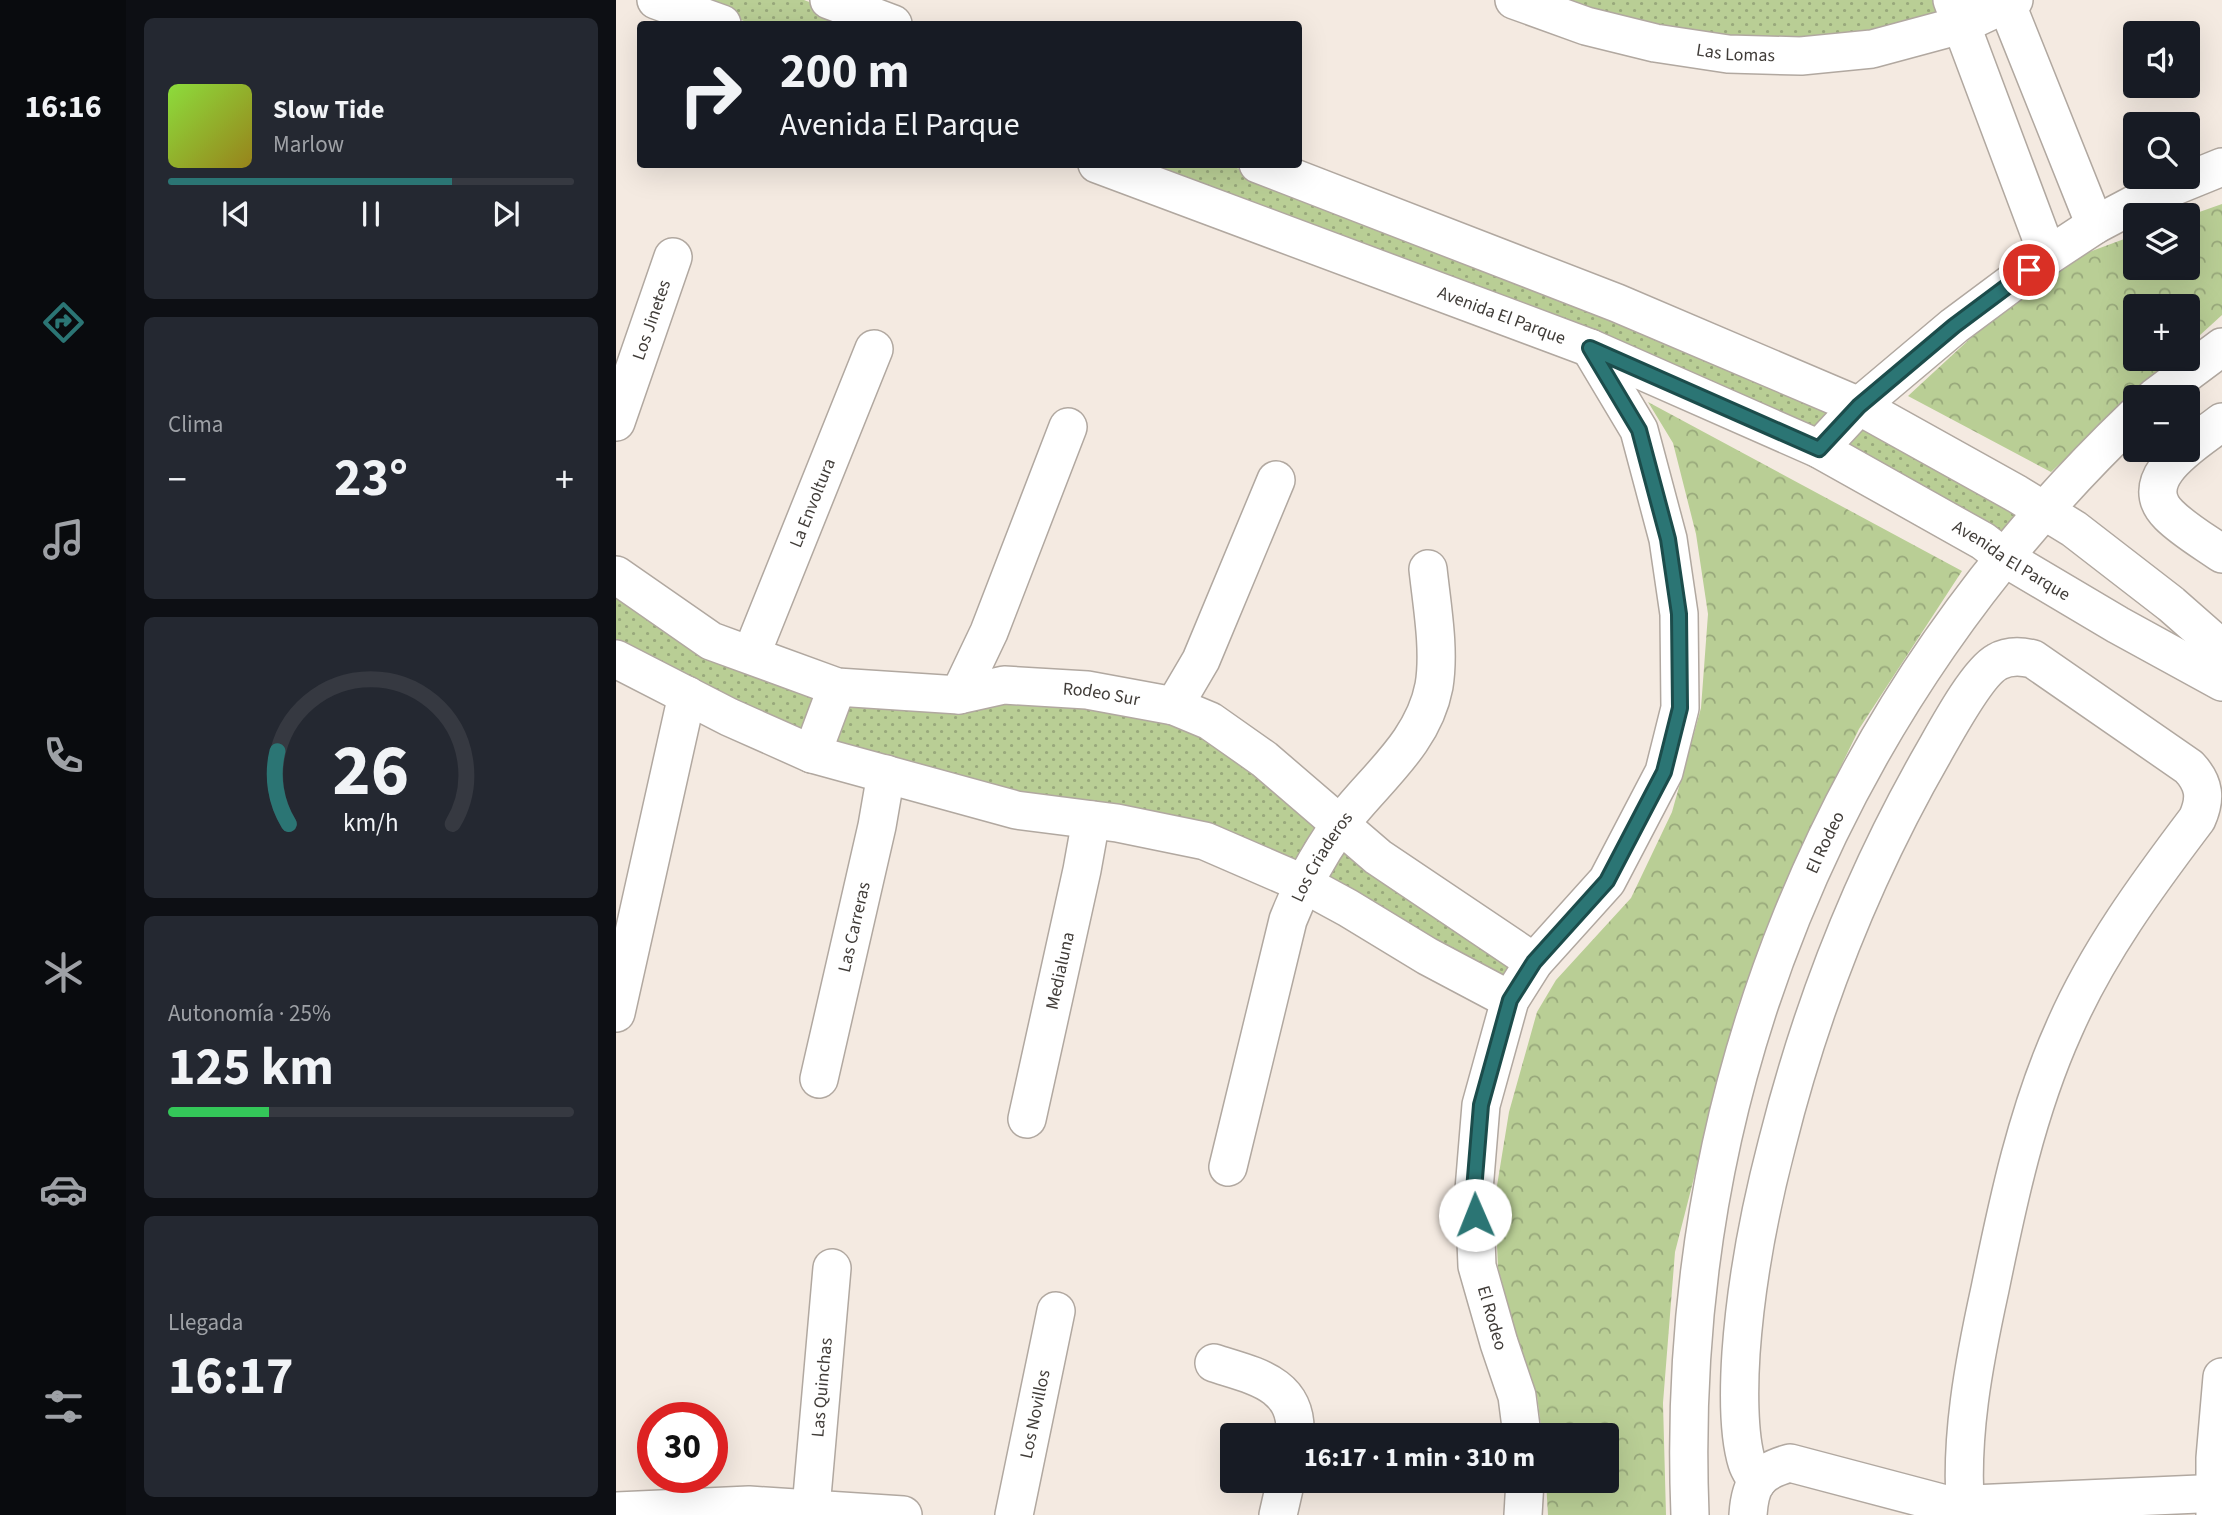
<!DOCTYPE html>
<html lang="es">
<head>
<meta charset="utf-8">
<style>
	:root { --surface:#171b24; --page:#242831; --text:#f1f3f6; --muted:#9ea1a6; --line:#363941; --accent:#2b7574 }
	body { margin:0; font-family:"Source Sans 3",sans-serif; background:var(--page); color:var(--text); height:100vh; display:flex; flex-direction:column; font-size:26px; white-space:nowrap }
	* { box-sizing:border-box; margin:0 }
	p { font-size:23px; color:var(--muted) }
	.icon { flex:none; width:38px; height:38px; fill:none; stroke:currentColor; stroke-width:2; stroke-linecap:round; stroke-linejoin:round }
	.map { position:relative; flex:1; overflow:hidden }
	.drawer { display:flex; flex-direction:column; gap:18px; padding:18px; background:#0d0f14; width:490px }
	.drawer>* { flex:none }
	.top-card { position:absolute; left:21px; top:21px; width:665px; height:147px; border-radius:7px; box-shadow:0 7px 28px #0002; background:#171b24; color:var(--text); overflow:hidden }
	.buttons { position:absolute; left:1507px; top:21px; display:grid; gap:14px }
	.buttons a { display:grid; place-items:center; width:77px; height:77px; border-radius:7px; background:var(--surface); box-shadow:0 7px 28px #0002; font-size:35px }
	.speed { position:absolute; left:21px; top:1402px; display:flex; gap:14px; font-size:35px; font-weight:700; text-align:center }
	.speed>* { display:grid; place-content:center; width:91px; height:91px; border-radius:50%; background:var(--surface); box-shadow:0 7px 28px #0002; line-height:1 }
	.speed .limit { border:10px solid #d22; background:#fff; color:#111 }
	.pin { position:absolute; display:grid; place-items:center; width:60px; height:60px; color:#fff; margin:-30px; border:4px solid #fff; border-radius:50%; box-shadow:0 2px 7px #0007 }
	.me { position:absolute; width:77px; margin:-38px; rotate:359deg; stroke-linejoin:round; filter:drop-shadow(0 0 5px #0008) }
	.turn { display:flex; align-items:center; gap:24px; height:147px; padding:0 28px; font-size:32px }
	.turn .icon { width:91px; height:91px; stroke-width:2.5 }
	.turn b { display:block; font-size:49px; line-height:60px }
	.big { font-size:52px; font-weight:700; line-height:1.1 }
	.drawer .tile { flex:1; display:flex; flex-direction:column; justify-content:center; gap:10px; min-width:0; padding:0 24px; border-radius:10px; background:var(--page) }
	.drawer .dial { align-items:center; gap:0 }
	.dial svg { height:182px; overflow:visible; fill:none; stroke:var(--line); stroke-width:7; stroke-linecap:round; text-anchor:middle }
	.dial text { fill:var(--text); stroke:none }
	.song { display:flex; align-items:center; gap:21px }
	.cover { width:84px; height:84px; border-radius:10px; background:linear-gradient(135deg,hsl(90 70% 55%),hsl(50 70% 35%)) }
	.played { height:7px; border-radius:4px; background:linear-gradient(90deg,var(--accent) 70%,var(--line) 70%) }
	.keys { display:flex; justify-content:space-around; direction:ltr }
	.heat { display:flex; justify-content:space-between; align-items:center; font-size:38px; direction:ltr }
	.charge { height:10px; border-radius:5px; background:linear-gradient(90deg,#34c759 25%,var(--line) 0) }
	.trip { position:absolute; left:604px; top:1423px; width:399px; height:70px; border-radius:7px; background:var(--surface); box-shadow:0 7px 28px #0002; font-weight:700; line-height:70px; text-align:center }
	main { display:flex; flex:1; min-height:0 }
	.menu { display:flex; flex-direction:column; width:126px; justify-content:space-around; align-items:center; background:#090b0e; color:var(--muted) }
	.menu .icon { width:49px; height:49px }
	.menu .active { color:var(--accent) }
	.menu b { font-size:32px; color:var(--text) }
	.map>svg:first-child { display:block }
	.grass { fill:url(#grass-dots) }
	.park { fill:url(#park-crowns) }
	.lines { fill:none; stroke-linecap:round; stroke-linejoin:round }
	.minor-casing { stroke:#b1a8a0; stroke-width:40 }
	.minor { stroke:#fff; stroke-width:37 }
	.route-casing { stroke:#1c4c4b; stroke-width:18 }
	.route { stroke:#2b7574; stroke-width:12 }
	.labels { text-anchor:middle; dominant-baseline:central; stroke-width:7; stroke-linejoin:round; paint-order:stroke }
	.street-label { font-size:18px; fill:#403c38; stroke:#fff }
</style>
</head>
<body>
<main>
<nav class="menu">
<b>16:16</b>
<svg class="icon active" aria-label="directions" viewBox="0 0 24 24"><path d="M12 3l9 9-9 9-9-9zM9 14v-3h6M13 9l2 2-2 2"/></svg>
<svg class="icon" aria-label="music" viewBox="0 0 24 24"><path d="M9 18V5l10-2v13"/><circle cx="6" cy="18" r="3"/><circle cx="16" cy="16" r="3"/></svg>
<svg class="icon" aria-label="phone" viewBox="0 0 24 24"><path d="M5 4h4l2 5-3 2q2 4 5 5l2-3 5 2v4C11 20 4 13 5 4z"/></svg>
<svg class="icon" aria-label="climate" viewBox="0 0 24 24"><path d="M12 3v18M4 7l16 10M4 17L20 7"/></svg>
<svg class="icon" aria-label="car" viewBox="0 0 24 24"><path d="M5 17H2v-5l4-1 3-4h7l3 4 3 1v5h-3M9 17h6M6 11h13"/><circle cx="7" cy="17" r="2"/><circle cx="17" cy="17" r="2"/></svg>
<svg class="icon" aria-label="filters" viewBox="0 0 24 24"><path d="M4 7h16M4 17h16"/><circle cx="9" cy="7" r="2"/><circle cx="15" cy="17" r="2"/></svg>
</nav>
<section class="drawer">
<div class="tile">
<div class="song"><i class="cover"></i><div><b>Slow Tide</b><p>Marlow</p></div></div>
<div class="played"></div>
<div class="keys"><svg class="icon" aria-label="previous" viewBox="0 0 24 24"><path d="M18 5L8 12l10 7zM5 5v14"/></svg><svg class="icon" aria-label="pause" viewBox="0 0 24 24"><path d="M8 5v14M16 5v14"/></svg><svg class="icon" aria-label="next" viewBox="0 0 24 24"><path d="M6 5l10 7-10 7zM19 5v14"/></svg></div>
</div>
<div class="tile"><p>Clima</p>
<div class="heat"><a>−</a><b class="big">23°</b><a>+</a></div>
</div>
<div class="tile dial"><svg viewBox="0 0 100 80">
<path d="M14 69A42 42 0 1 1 86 69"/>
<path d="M14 69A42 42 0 0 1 9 37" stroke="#2b7574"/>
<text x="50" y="56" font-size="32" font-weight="700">26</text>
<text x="50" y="72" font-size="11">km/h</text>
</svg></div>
<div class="tile"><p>Autonomía · 25%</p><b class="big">125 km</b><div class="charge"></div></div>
<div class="tile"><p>Llegada</p><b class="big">16:17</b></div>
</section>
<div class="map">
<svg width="1606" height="1515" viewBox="0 0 1606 1515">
	<defs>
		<pattern id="grass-dots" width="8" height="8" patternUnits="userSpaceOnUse" patternTransform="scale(1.75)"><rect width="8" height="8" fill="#b9ce95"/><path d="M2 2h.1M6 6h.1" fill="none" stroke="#98a87b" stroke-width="1.8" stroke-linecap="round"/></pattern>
		<pattern id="park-crowns" width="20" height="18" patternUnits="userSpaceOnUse" patternTransform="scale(1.75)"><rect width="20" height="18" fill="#b9ce95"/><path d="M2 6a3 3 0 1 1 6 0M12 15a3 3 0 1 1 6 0" fill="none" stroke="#98a87b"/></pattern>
	</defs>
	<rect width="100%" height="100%" fill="#f4eae1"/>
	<!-- grass -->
	<g class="grass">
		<path d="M70 0H188L251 24H136Z"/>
		<path d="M918 0H1384L1255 43 1113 47Z"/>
		<path d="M511 165H613L997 313 1238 416 1415 508 1391 536Z"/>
		<path d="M0 586 91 649 388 694 556 715 905 963 890 991 727 893 199 745 0 649Z"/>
	</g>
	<!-- park -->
	<g class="park">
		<path d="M1606 204V315L1572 346V306H1519V359H1557L1435 472 1292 396 1371 323 1465 255 1519 235V268H1572V216Z"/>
		<path d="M1032 402 1346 571 1243 729 1178 863 1122 1006 1059 1252 1047 1403 1050 1515H932L930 1481 990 1480V1435H926L921 1396 902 1341 882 1268 879 1198 893 1112 921 1012 940 980 1015 898 1056 812 1085 708 1092 614 1080 534 1057 443Z"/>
	</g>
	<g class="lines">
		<defs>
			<g id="minor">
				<path d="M40 0 106 24"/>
				<path d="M213 0 277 24"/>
				<path id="s1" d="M898 0 970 26 1039 43 1112 54 1185 56 1256 49 1345 25 1398 0"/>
				<path d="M1336 0 1432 256"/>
				<path d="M1389 0 1479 225"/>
				<path id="s2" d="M481 164 974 348 1203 449 1367 541 1389 558 1502 625 1606 682"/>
				<path d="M642 164 1001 303 1243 406 1401 494 1458 529 1555 604 1606 649"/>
				<path d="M1539 397 1606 347"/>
				<path id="s3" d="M0 422 57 257"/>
				<path d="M1606 422C1581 442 1516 478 1553 515 1568 530 1589 542 1606 554"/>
				<path d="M1203 449 1243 406 1338 326 1432 256 1479 225 1532 197 1606 167"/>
				<path id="s4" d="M0 575 95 641 221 687 343 695 388 685 471 690 558 706 594 721 648 759 762 857 918 962"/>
				<path id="s5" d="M135 655 258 349"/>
				<path d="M0 659 113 717 196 754 400 810 501 823 589 841 686 883 732 908 811 956 894 1000"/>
				<path d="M343 695 373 632 452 427"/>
				<path d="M558 706 585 660 660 480"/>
				<path d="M196 754 221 687"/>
				<path d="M0 1013 71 695"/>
				<path id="s6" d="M203 1079 261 826 270 774"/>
				<path id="s7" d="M411 1119 466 870 475 820"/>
				<path id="s8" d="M612 1167 672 920C685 886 702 856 723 826 756 781 807 745 818 686 824 650 816 606 812 569"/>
				<path d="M598 1363C638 1376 682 1383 679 1435"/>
				<path d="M906 1435 901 1396 883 1343 861 1266 858 1190 865 1105 894 1000 918 962 991 881 1048 772 1064 708 1063 614 1052 539 1023 430 974 348"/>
				<path d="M1141 1482C1138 1476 1133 1470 1131 1463 1122 1434 1123 1384 1125 1353 1130 1282 1143 1213 1161 1144 1196 1004 1246 877 1318 752 1330 731 1361 673 1381 662 1393 655 1405 656 1417 659L1573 767C1589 784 1590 799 1581 819 1531 885 1481 953 1448 1029 1411 1111 1392 1201 1374 1289 1358 1362 1343 1440 1350 1515"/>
				<path id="s9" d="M195 1508 216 1268"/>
				<path d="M0 1511 133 1505 287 1515"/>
				<path id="s10" d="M398 1515 440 1311"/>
				<path d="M662 1515 670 1480"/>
				<path d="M907 1515 909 1480"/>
				<path id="s11" d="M1074 1515C1057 1093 1214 708 1519 416"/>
				<path d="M1132 1515C1134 1483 1142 1472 1174 1463L1333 1505 1606 1493"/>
				<path d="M1599 1515V1458L1606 1377"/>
			</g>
		</defs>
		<!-- minor casing -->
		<use href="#minor" class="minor-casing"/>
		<!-- minor -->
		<use href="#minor" class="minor"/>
	</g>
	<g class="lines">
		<defs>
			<path id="route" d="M859 1215 858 1190 865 1105 894 1000 918 962 991 881 1048 772 1064 708 1063 614 1052 539 1023 430 974 348 1203 449 1243 406 1338 326 1413 270"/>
		</defs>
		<!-- route casing -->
		<use href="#route" class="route-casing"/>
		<!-- route -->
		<use href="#route" class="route"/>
	</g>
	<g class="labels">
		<!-- street labels -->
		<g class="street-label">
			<text stroke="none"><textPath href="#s1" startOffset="229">Las Lomas</textPath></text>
			<text stroke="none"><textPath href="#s2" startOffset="432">Avenida El Parque</textPath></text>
			<text stroke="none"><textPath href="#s3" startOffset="108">Los Jinetes</textPath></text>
			<text stroke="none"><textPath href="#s5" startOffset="164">La Envoltura</textPath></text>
			<text stroke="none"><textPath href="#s2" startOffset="999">Avenida El Parque</textPath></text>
			<text stroke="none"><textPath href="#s4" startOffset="516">Rodeo Sur</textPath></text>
			<text stroke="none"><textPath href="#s11" startOffset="693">El Rodeo</textPath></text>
			<text stroke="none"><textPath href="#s8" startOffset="326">Los Criaderos</textPath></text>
			<text stroke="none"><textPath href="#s6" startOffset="156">Las Carreras</textPath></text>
			<text stroke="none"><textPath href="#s7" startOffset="152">Medialuna</textPath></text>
			<text transform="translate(876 1318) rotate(74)">El Rodeo</text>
			<text stroke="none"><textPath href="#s9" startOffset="121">Las Quinchas</textPath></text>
			<text stroke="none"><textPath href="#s10" startOffset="103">Los Novillos</textPath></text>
		</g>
	</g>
</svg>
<div class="buttons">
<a><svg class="icon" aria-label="sound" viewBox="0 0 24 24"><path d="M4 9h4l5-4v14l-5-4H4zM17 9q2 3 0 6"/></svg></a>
<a><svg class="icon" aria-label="search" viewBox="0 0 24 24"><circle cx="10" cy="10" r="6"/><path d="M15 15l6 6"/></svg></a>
<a><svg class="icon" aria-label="layers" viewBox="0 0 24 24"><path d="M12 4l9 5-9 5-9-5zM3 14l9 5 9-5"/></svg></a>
<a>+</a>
<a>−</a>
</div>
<div class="speed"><div class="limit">30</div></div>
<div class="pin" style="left:1413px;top:270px;background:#d93025"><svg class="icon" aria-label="arrive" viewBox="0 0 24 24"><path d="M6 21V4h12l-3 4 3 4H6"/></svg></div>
<svg class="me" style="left:859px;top:1215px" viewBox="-20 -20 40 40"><circle r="19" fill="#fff"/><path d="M0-13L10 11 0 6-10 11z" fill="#2b7574"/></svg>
<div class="trip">16:17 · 1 min · 310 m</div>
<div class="top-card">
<div class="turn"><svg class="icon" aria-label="right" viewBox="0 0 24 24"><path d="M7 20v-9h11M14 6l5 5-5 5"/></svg><div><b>200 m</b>Avenida El Parque</div></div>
</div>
</div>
</main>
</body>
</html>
